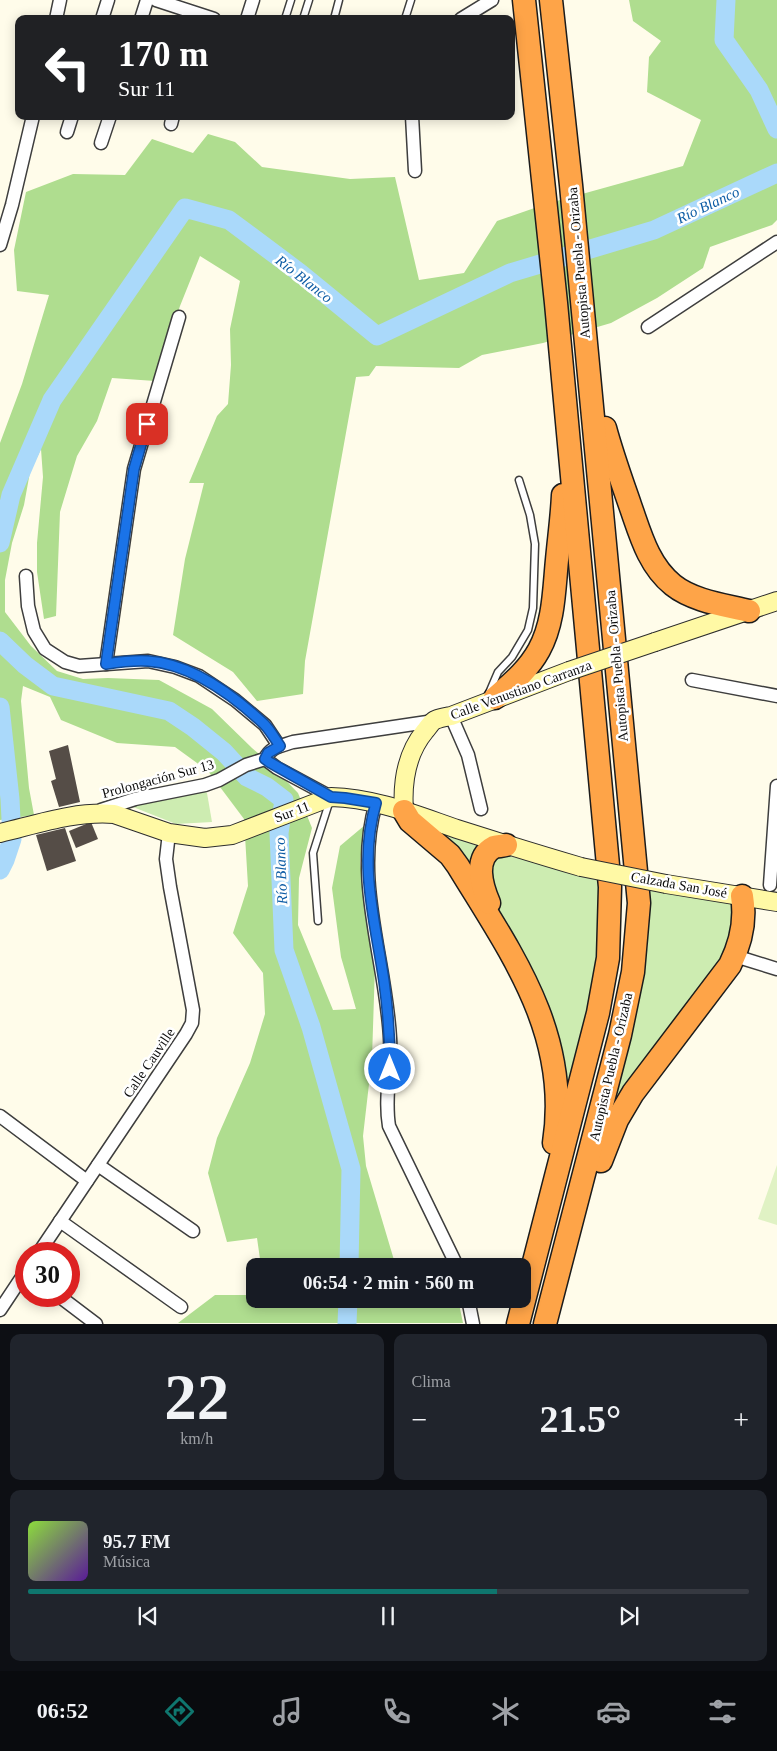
<!DOCTYPE html>
<html lang="es">
<head>
<meta charset="utf-8">
<style>
	:root { --surface:#171b24; --page:#20242c; --text:#f1f3f6; --muted:#9ea1a6; --line:#363941; --accent:#0f766e }
	body { margin:0; font-family:"Times New Roman",serif; background:var(--page); color:var(--text); height:100vh; display:flex; flex-direction:column; font-size:19px; white-space:nowrap }
	* { box-sizing:border-box; margin:0 }
	p { font-size:16px; color:var(--muted) }
	.icon { flex:none; width:28px; height:28px; fill:none; stroke:currentColor; stroke-width:2; stroke-linecap:round; stroke-linejoin:round }
	.map { position:relative; height:1324px; overflow:hidden }
	.sheet { display:flex; flex-direction:column; gap:10px; padding:10px; background:#0d0f14; flex:1 }
	.sheet>* { flex:none }
	.guide { position:absolute; left:15px; top:15px; width:500px; height:105px; border-radius:10px; box-shadow:0 2px 12px #0003; background:#202124; color:#fff; overflow:hidden }
	.speed { position:absolute; left:15px; top:1242px; display:flex; gap:10px; font-size:25px; font-weight:700; text-align:center }
	.speed>* { display:grid; place-content:center; width:65px; height:65px; border-radius:50%; background:var(--surface); box-shadow:0 2px 12px #0003; line-height:1 }
	.speed .limit { border:8px solid #d22; background:#fff; color:#111 }
	.pin { position:absolute; display:grid; place-items:center; width:42px; height:42px; color:#fff; margin:-21px; border-radius:10px; box-shadow:0 2px 8px #0006 }
	.me { position:absolute; width:55px; margin:-28px; rotate:0deg; stroke-linejoin:round; filter:drop-shadow(0 0 4px #0008) }
	.turn { display:flex; align-items:center; gap:18px; height:105px; padding:0 20px; font-size:22px }
	.turn .icon { width:65px; height:65px; stroke-width:2.5 }
	.turn b { display:block; font-size:35px; line-height:42px }
	.big { font-size:38px; font-weight:600; line-height:1.1 }
	.sheet .card { flex:1; display:flex; flex-direction:column; justify-content:center; gap:8px; min-width:0; padding:0 18px; border-radius:10px; background:var(--page) }
	.sheet .dial { align-items:center; gap:0 }
	.dial b { font-size:65px; line-height:1 }
	.song { display:flex; align-items:center; gap:15px }
	.cover { width:60px; height:60px; border-radius:8px; background:linear-gradient(135deg,hsl(90 70% 55%),hsl(270 70% 35%)) }
	.played { height:5px; border-radius:2px; background:linear-gradient(90deg,var(--accent) 65%,var(--line) 65%) }
	.keys { display:flex; justify-content:space-around; direction:ltr }
	.heat { display:flex; justify-content:space-between; align-items:center; font-size:28px; direction:ltr }
	.sheet .tiles { flex:1; display:grid; gap:10px; grid-template-columns:1fr 1fr }
	.card:last-child { grid-column:span 2 }
	.trip { position:absolute; left:246px; top:1258px; width:285px; height:50px; border-radius:10px; background:var(--surface); box-shadow:0 2px 12px #0003; font-weight:600; line-height:50px; text-align:center }
	.tab-bar { display:flex; height:80px; justify-content:space-around; align-items:center; background:#090b0e; color:var(--muted) }
	.tab-bar .icon { width:35px; height:35px }
	.tab-bar .selected { color:var(--accent) }
	.tab-bar b { font-size:22px; color:var(--text) }
	.map>svg:first-child { display:block }
	.green { fill:#cdecb1 }
	.forest { fill:#afdd8f }
	.pitch { fill:#e0f2c4 }
	.lines { fill:none; stroke-linecap:round; stroke-linejoin:round }
	.river { stroke:#aad9fa; stroke-width:19 }
	.building { fill:#554d47 }
	.lane-casing { stroke:#3e3e3e; stroke-width:9 }
	.street-casing { stroke:#3e3e3e; stroke-width:15 }
	.secondary-casing { stroke:#2d2d2d; stroke-width:20 }
	.highway-casing { stroke:#1c1c1c; stroke-width:25 }
	.lane { stroke:#fff; stroke-width:6 }
	.street { stroke:#fff; stroke-width:12 }
	.secondary { stroke:#fff9a5; stroke-width:18 }
	.highway { stroke:#fea448; stroke-width:22 }
	.secondary-bridge-casing { stroke:#2d2d2d; stroke-width:20; stroke-linecap:butt }
	.secondary-bridge { stroke:#fff9a5; stroke-width:18 }
	.route-casing { stroke:#114b97; stroke-width:12 }
	.route { stroke:#1a73e8; stroke-width:9 }
	.labels { text-anchor:middle; dominant-baseline:central; stroke-width:5; stroke-linejoin:round; paint-order:stroke }
	.street-label { font-size:14px; fill:#0b0b0b; stroke:#fff }
	.water-label { font-size:15px; font-style:italic; fill:#0d5ca5; stroke:#fff }
</style>
</head>
<body>
<div class="map">
<svg width="777" height="1324" viewBox="0 0 777 1324">
	<rect width="100%" height="100%" fill="#fffcea"/>
	<!-- green -->
	<g class="green">
		<path d="M199 789 207 793 212 822 176 824 128 805Z"/>
		<path d="M421 825 481 847 473 872Z"/>
		<path d="M502 854 604 880 597 980 562 1128 560 1080 499 913 488 860Z"/>
		<path d="M648 889 735 904 737 913 724 960 612 1111 643 979 648 943Z"/>
	</g>
	<!-- forest -->
	<g class="forest">
		<path d="M629 0H777V220L772 225 710 247 703 268 657 298 611 323 543 343 482 355 459 368 376 366 369 376 356 377 305 661 303 694 257 701 233 672 173 635 185 559 204 483H189L217 416 228 404 231 365 230 329 240 281 200 256 180 306 155 381 112 378 97 421 77 456 60 512 56 616 44 619 37 572V543L43 477 41 449 30 472 24 505 12 543 5 580V612L31 646 57 671 83 679 108 678 159 680 212 709 252 748 265 759 298 793 312 828 299 878 298 925 333 1010 356 1009 341 957 332 888 340 846 365 825 360 862 375 966 372 1058 363 1136 366 1166 394 1260 407 1266H261L257 1238 227 1242 208 1173 217 1138 250 1063 265 1014 263 973 233 933 248 886 244 819 208 771 175 747 117 743 61 720 50 697 23 686 21 701 29 788 34 815 0 820V443L22 384 49 295 17 291 14 250 26 192 73 174 125 175 152 139 193 153 208 134 235 142 262 167 350 179 395 177 419 280 464 273 497 221 546 204 683 166 701 120 647 92 649 57 661 41 633 21Z"/>
		<path d="M215 1295H255V1299H458L463 1323H178Z"/>
	</g>
	<!-- pitch -->
	<path class="pitch" d="M777 1165V1225L758 1219Z"/>
	<g class="lines">
		<!-- river -->
		<g class="river">
			<path d="M726 0 724 40 759 90 777 129"/>
			<path d="M0 543 11 495 52 400 185 208 229 220 300 273 377 336 510 273 654 230 777 173"/>
			<path d="M0 641 25 665 53 686 169 711 193 727 224 752 247 777 267 787 284 800 279 833 284 950 311 1027 351 1169 349 1266"/>
			<path d="M0 707 10 799 12 839 5 860 0 870"/>
			<path d="M347 1324 348 1299"/>
		</g>
	</g>
	<!-- building -->
	<g class="building">
		<path d="M68 745 80 802 59 807 51 781 56 779 49 751Z"/>
		<path d="M91 822 98 839 76 848 69 831Z"/>
		<path d="M65 828 76 861 47 871 36 835Z"/>
	</g>
	<g class="lines">
		<defs>
			<g id="lane">
				<path d="M285 19 291 0"/>
				<path d="M303 19 309 0"/>
				<path d="M334 19 339 0"/>
				<path d="M405 19 411 0"/>
				<path d="M489 693 498 672 512 657 528 630 533 608 535 544 530 515 519 480"/>
				<path d="M318 921 313 853 330 800"/>
			</g>
			<g id="street">
				<path d="M156 0 214 19"/>
				<path d="M56 19 60 0"/>
				<path d="M102 19 108 0"/>
				<path d="M141 19 147 0"/>
				<path d="M247 19 253 0"/>
				<path d="M461 19 492 0"/>
				<path d="M412 116 415 171"/>
				<path d="M171 124 173 116"/>
				<path d="M67 132 72 116"/>
				<path d="M101 143 110 116"/>
				<path d="M0 245 12 205 33 116"/>
				<path d="M648 327 777 242"/>
				<path d="M26 576 28 606 34 631 45 649 65 662 79 666 148 661 175 667 199 676 235 700 265 725 279 746"/>
				<path d="M106 664 134 469 179 317"/>
				<path d="M692 680 777 696"/>
				<path d="M451 716 468 755 481 809"/>
				<path d="M265 759 277 768 331 797"/>
				<path d="M376 803C353 880 386 960 390 1038 392 1067 384 1097 389 1126L457 1266"/>
				<path d="M101 810 135 799 205 785 219 780 246 765 265 759C270 747 281 746 293 742L434 721"/>
				<path d="M770 885 777 786"/>
				<path d="M735 956 777 969"/>
				<path d="M0 1116 87 1181"/>
				<path d="M98 1165 193 1231"/>
				<path d="M60 1221 181 1307"/>
				<path d="M38 1254 186 1034 192 1023 193 1010 170 887 166 859 169 833"/>
				<path d="M59 1296 96 1324"/>
				<path d="M468 1299 473 1324"/>
				<path d="M0 1310 26 1271"/>
			</g>
			<g id="secondary">
				<path d="M655 642 777 601"/>
				<path d="M404 811C402 783 406 754 425 731 428 728 431 722 435 720 440 718 446 717 451 716L569 671"/>
				<path d="M0 833C38 824 75 811 114 814L169 833 205 838 232 835 331 797C375 798 416 815 457 829 498 842 540 855 581 867"/>
				<path d="M666 884 777 902"/>
			</g>
			<g id="highway">
				<path d="M605 428C612 454 621 479 630 505 640 533 648 565 673 585 693 601 724 605 749 611"/>
				<path d="M495 698C512 683 528 670 539 650 554 623 554 590 557 560 559 538 562 517 563 495"/>
				<path d="M404 811 410 821 450 855 458 866C511 953 571 1034 554 1143"/>
				<path d="M489 903C482 887 473 858 494 847 497 846 503 846 506 845"/>
				<path d="M601 1161 617 1120 633 1093 730 965C741 943 746 920 742 896"/>
				<path d="M518 1324 598 1013 608 958 610 887 556 303 524 0"/>
				<path d="M545 1324 620 1035 633 972 639 903 571 185 551 0"/>
			</g>
		</defs>
		<!-- lane casing -->
		<use href="#lane" class="lane-casing"/>
		<!-- street casing -->
		<use href="#street" class="street-casing"/>
		<!-- secondary casing -->
		<use href="#secondary" class="secondary-casing"/>
		<!-- highway casing -->
		<use href="#highway" class="highway-casing"/>
		<!-- lane -->
		<use href="#lane" class="lane"/>
		<!-- street -->
		<use href="#street" class="street"/>
		<!-- secondary -->
		<use href="#secondary" class="secondary"/>
		<!-- highway -->
		<use href="#highway" class="highway"/>
		<defs>
			<g id="secondary-bridge">
				<path d="M569 671 655 642"/>
				<path d="M581 867 666 884"/>
			</g>
		</defs>
		<!-- secondary-bridge casing -->
		<use href="#secondary-bridge" class="secondary-bridge-casing"/>
		<!-- secondary-bridge -->
		<use href="#secondary-bridge" class="secondary-bridge"/>
	</g>
	<g class="lines">
		<defs>
			<path id="route" d="M147 424 134 469 106 664C119 662 134 660 148 661 192 664 233 695 264 724 270 730 275 739 280 746L268 753 265 759 269 762 331 797 345 798 376 803C358 864 375 920 384 981 388 1010 390 1039 390 1069"/>
		</defs>
		<!-- route casing -->
		<use href="#route" class="route-casing"/>
		<!-- route -->
		<use href="#route" class="route"/>
	</g>
	<g class="labels">
		<!-- street labels -->
		<g class="street-label">
			<text transform="translate(579 263) rotate(-95)">Autopista Puebla - Orizaba</text>
			<text transform="translate(617 666) rotate(-95)">Autopista Puebla - Orizaba</text>
			<text transform="translate(521 690) rotate(-20)">Calle Venustiano Carranza</text>
			<text transform="translate(158 779) rotate(-15)">Prolongación Sur 13</text>
			<text transform="translate(292 812) rotate(-21)">Sur 11</text>
			<text transform="translate(679 885) rotate(10)">Calzada San José</text>
			<text transform="translate(149 1063) rotate(-56)">Calle Cauville</text>
			<text transform="translate(611 1067) rotate(-77)">Autopista Puebla - Orizaba</text>
		</g>
		<!-- water labels -->
		<g class="water-label">
			<text transform="translate(708 205) rotate(-25)">Río Blanco</text>
			<text transform="translate(304 279) rotate(38)">Río Blanco</text>
			<text transform="translate(281 871) rotate(-92)">Río Blanco</text>
		</g>
	</g>
</svg>
<div class="speed"><div class="limit">30</div></div>
<div class="pin" style="left:147px;top:424px;background:#d93025"><svg class="icon" aria-label="arrive" viewBox="0 0 24 24"><path d="M6 21V4h12l-3 4 3 4H6"/></svg></div>
<svg class="me" style="left:390px;top:1069px" viewBox="-20 -20 40 40"><circle r="17" fill="#1a73e8" stroke="#fff" stroke-width="3"/><path d="M0-11L8 9 0 5-8 9z" fill="#fff"/></svg>
<div class="trip">06:54 · 2 min · 560 m</div>
<div class="guide">
<div class="turn"><svg class="icon" aria-label="left" viewBox="0 0 24 24"><path d="M17 20v-9H6M10 6l-5 5 5 5"/></svg><div><b>170 m</b>Sur 11</div></div>
</div>
</div>
<section class="sheet">
<div class="tiles">
<div class="card dial"><b>22</b><p>km/h</p></div>
<div class="card"><p>Clima</p>
<div class="heat"><a>−</a><b class="big">21.5°</b><a>+</a></div>
</div>
<div class="card">
<div class="song"><i class="cover"></i><div><b>95.7 FM</b><p>Música</p></div></div>
<div class="played"></div>
<div class="keys"><svg class="icon" aria-label="previous" viewBox="0 0 24 24"><path d="M18 5L8 12l10 7zM5 5v14"/></svg><svg class="icon" aria-label="pause" viewBox="0 0 24 24"><path d="M8 5v14M16 5v14"/></svg><svg class="icon" aria-label="next" viewBox="0 0 24 24"><path d="M6 5l10 7-10 7zM19 5v14"/></svg></div>
</div>
</div>
</section>
<nav class="tab-bar">
<b>06:52</b>
<svg class="icon selected" aria-label="directions" viewBox="0 0 24 24"><path d="M12 3l9 9-9 9-9-9zM9 14v-3h6M13 9l2 2-2 2"/></svg>
<svg class="icon" aria-label="music" viewBox="0 0 24 24"><path d="M9 18V5l10-2v13"/><circle cx="6" cy="18" r="3"/><circle cx="16" cy="16" r="3"/></svg>
<svg class="icon" aria-label="phone" viewBox="0 0 24 24"><path d="M5 4h4l2 5-3 2q2 4 5 5l2-3 5 2v4C11 20 4 13 5 4z"/></svg>
<svg class="icon" aria-label="climate" viewBox="0 0 24 24"><path d="M12 3v18M4 7l16 10M4 17L20 7"/></svg>
<svg class="icon" aria-label="car" viewBox="0 0 24 24"><path d="M5 17H2v-5l4-1 3-4h7l3 4 3 1v5h-3M9 17h6M6 11h13"/><circle cx="7" cy="17" r="2"/><circle cx="17" cy="17" r="2"/></svg>
<svg class="icon" aria-label="filters" viewBox="0 0 24 24"><path d="M4 7h16M4 17h16"/><circle cx="9" cy="7" r="2"/><circle cx="15" cy="17" r="2"/></svg>
</nav>
</body>
</html>
